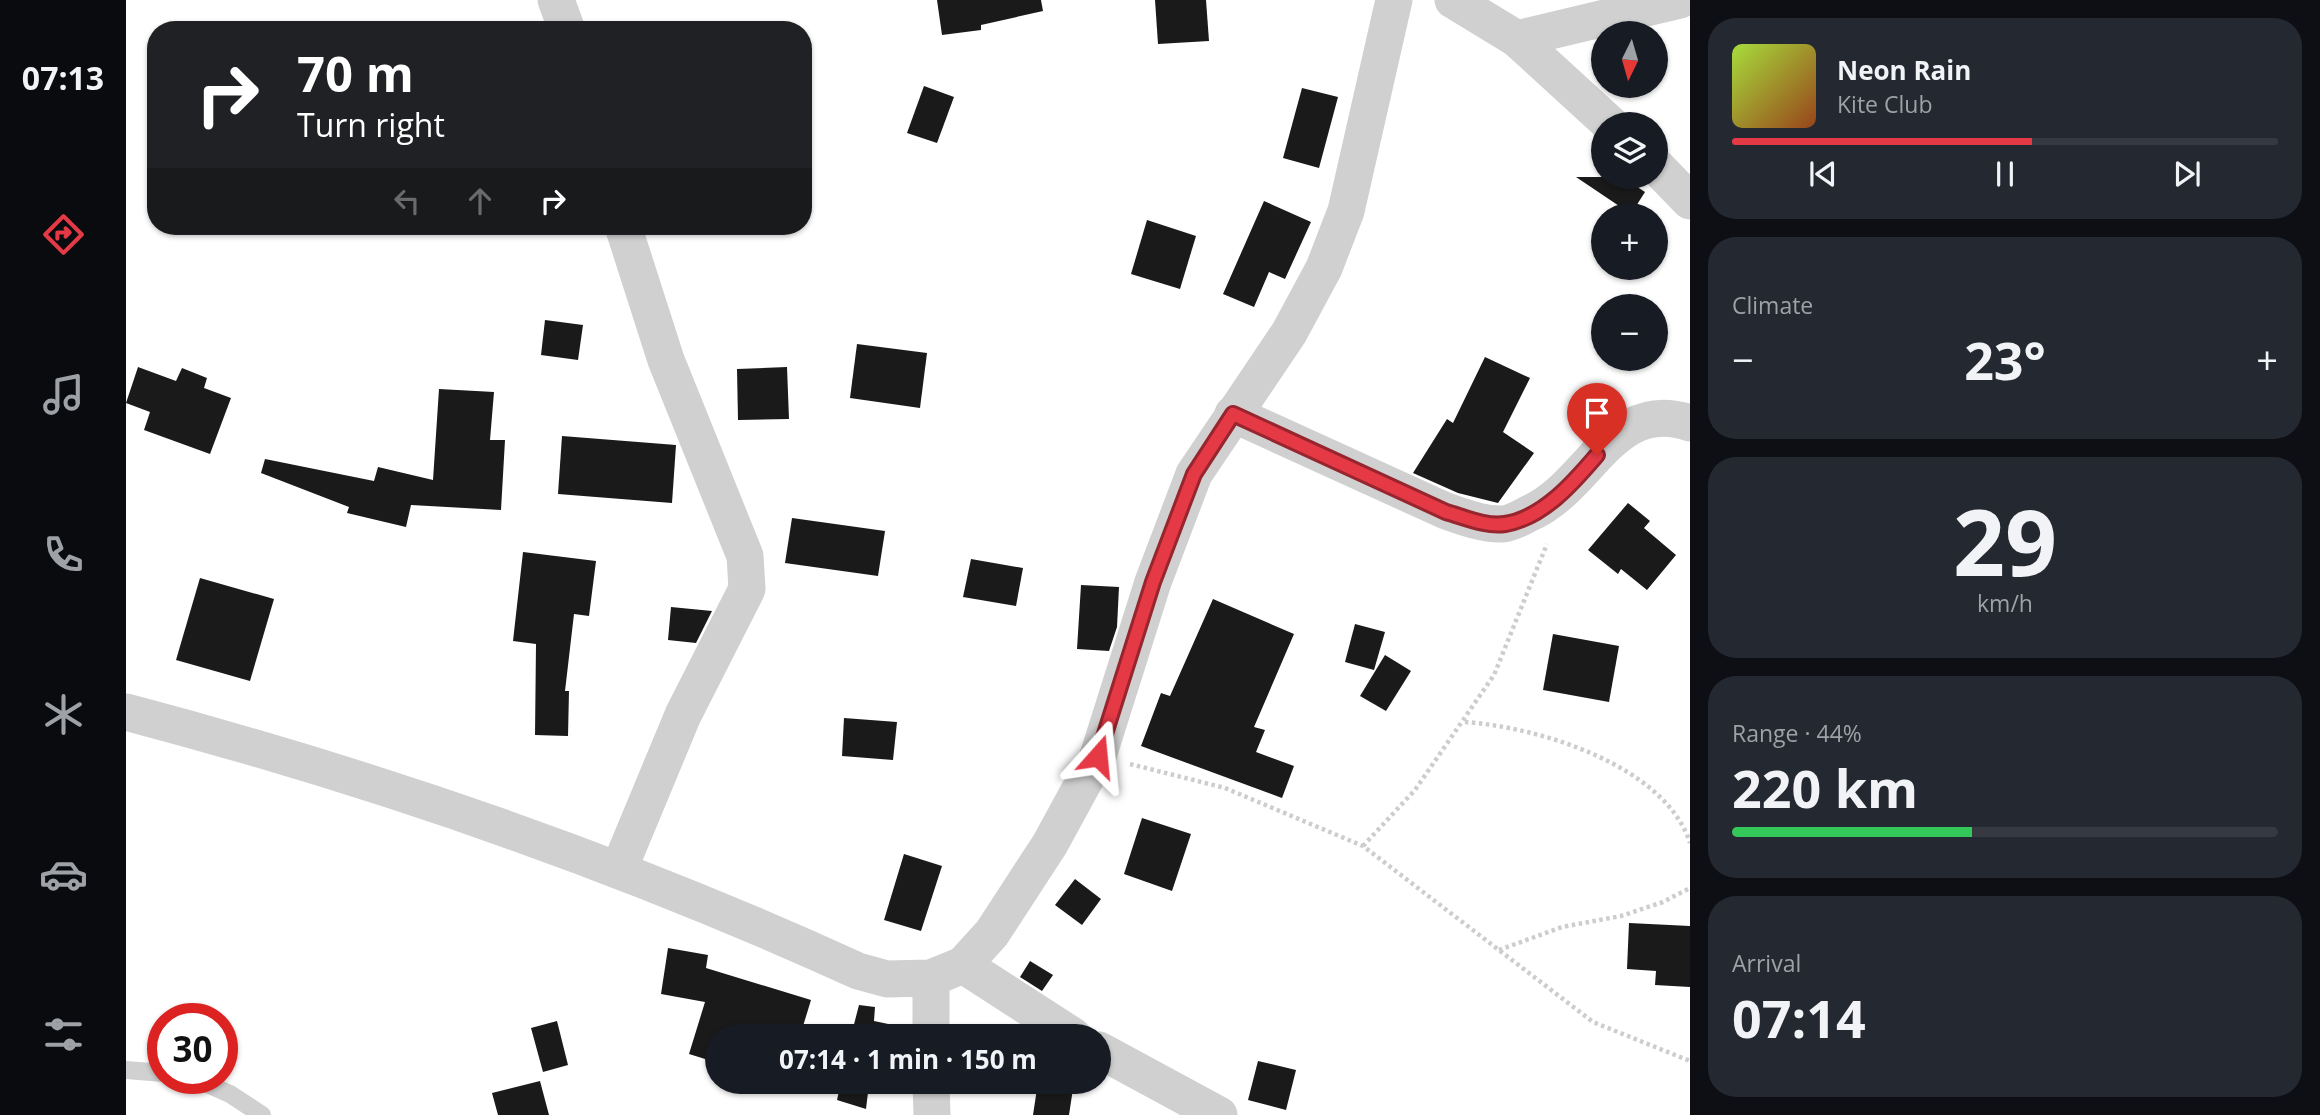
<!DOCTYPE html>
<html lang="en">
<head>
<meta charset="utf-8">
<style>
	:root { --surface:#171b24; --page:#242831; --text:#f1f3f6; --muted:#9ea1a6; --line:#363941; --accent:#e63946 }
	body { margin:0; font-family:"Open Sans",sans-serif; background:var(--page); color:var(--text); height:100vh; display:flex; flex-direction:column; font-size:26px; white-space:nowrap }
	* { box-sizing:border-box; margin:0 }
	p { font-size:23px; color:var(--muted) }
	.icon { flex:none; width:38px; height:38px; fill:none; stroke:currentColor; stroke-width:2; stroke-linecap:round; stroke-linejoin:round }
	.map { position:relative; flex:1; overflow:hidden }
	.side { display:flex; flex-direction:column; gap:18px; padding:18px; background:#0d0f14; width:630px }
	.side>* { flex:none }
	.hud { position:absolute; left:21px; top:21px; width:665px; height:214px; border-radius:28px; box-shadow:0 2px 5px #0004; background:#202124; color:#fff; overflow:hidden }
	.needle { width:46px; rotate:185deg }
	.tools { position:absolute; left:1465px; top:21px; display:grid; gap:14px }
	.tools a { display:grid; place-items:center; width:77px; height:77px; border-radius:50%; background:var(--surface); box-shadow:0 2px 5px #0004; font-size:35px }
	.speed { position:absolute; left:21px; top:1003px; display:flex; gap:14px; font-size:35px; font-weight:700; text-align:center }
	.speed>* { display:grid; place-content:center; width:91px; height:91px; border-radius:50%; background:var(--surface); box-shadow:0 2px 5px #0004; line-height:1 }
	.speed .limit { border:10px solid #d22; background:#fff; color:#111 }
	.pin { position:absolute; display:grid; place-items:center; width:60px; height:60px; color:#fff; margin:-72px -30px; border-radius:50% 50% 50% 0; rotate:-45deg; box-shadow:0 0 7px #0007 }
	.pin .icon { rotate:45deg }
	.me { position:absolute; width:77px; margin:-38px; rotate:18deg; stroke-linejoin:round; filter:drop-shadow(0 0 5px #0008) }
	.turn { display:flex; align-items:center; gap:24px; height:147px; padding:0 35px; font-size:32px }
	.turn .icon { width:91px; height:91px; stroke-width:2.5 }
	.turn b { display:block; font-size:49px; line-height:60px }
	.lanes { display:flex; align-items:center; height:66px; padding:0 35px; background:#0003; justify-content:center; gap:35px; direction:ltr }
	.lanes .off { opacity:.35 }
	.big { font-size:52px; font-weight:700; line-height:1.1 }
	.side .card { flex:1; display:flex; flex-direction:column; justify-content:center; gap:10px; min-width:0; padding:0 24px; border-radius:28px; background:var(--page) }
	.side .dial { align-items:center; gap:0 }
	.dial b { font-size:91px; line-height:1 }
	.song { display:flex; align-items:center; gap:21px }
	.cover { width:84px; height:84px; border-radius:10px; background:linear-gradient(135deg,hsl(80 70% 55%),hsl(20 70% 35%)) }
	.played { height:7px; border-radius:4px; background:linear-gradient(90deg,var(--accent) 55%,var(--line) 55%) }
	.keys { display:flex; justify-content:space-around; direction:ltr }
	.heat { display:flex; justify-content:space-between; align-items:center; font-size:38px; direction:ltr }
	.charge { height:10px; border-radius:5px; background:linear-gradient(90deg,#34c759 44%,var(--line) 0) }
	.trip { position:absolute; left:579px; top:1024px; width:406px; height:70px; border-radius:35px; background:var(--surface); box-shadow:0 2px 5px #0004; font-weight:700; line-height:70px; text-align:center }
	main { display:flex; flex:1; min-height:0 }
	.tabs { display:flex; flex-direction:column; width:126px; justify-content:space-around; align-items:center; background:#090b0e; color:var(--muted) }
	.tabs .icon { width:49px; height:49px }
	.tabs .selected { color:var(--accent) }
	.tabs b { font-size:32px; color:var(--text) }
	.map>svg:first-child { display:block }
	.building { fill:#1a1a1a }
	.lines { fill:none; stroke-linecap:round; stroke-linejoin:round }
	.path { stroke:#cdcdcd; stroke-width:4.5; stroke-dasharray:3.5 3.5; stroke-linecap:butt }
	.lane { stroke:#d0d0d0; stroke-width:18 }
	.street { stroke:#d0d0d0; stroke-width:37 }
	.route-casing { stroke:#96252e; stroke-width:18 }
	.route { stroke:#e63946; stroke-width:12 }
</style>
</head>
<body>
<main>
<nav class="tabs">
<b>07:13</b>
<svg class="icon selected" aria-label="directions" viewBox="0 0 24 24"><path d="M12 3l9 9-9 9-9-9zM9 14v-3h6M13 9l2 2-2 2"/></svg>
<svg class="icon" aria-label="music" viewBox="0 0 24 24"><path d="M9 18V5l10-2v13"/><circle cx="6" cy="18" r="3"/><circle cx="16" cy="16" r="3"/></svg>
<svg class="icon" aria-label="phone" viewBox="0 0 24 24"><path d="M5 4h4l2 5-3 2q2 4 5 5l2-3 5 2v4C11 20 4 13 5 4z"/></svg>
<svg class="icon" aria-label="climate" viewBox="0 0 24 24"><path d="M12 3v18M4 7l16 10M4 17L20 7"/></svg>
<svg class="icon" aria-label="car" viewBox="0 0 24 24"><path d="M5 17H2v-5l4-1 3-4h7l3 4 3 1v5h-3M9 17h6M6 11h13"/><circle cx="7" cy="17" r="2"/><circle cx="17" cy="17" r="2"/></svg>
<svg class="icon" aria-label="filters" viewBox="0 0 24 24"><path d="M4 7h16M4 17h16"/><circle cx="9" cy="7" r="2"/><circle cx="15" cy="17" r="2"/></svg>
</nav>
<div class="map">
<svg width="1564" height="1115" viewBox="0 0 1564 1115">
	<rect width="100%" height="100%" fill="#fff"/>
	<!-- building -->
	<g class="building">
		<path d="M811 0H915L917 11 855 25V30L816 35Z"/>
		<path d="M1029 0H1080L1083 41 1032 44Z"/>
		<path d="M798 86 828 97 811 143 781 133Z"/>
		<path d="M1176 88 1212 97 1193 168 1157 158Z"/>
		<path d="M1450 177H1496L1519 192 1505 214Z"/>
		<path d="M1138 201 1185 222 1159 279 1143 272 1128 307 1097 294Z"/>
		<path d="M1021 220 1070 236 1054 289 1005 274Z"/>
		<path d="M419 320 457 325 452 360 415 355Z"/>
		<path d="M731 344 801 353 794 408 724 398Z"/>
		<path d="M1359 357 1404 378 1377 432 1408 453 1372 503 1332 493 1287 473 1321 419 1327 423Z"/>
		<path d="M12 367 50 381 56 368 81 378 78 388 105 398 84 454 18 430 24 412 0 403Z"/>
		<path d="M661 367 663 419 612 420 611 369Z"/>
		<path d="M313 389 368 392 364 440H379L375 510 285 505 280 527 221 513 223 507 135 473 139 459 248 481 252 467 307 480Z"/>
		<path d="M436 436 550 445 546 503 432 494Z"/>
		<path d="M1502 503 1524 521 1518 528 1550 555 1521 590 1495 569 1492 574 1462 550Z"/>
		<path d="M666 518 759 531 752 576 659 563Z"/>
		<path d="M397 552 470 561 463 616 448 614 439 691H443L442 736 409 735 410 644 387 641Z"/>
		<path d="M845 559 897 568 890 606 837 597Z"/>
		<path d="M74 578 148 599 124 681 50 660Z"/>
		<path d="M955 585 993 587 991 627 983 651 951 649Z"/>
		<path d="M1087 599 1168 634 1128 727 1139 730 1130 752 1168 766 1156 798 1015 746 1035 693 1044 696Z"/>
		<path d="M545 607 586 611 570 643 542 640Z"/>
		<path d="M1229 624 1259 632 1248 670 1219 662Z"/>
		<path d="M1427 634 1493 646 1483 702 1417 690Z"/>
		<path d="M1259 655 1285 671 1260 711 1234 696Z"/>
		<path d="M718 718 771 722 767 760 716 756Z"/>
		<path d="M1016 818 1065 834 1046 891 998 874Z"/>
		<path d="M778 854 816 866 795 931 758 920Z"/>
		<path d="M949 879 975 899 956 925 929 905Z"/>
		<path d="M1503 923 1564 926V987L1529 985 1530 971 1501 969Z"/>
		<path d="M542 948 582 955 580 968 685 1000 674 1036H592V1063L563 1054 579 1002 535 994Z"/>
		<path d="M904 961 927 975 916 991 894 977Z"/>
		<path d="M733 1005 749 1007 748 1021 781 1028 779 1036H725Z"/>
		<path d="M431 1021 442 1065 417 1072 405 1028Z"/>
		<path d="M1132 1061 1170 1070 1160 1110 1122 1100Z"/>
		<path d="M414 1081 423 1115H372L366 1093Z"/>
		<path d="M715 1082H770L768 1089 743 1084 740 1109 711 1100Z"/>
		<path d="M912 1082H948L943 1115H907Z"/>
	</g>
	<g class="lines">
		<!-- path -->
		<g class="path">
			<path d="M1339 722C1412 727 1539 765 1564 843"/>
			<path d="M1004 764 1099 788 1237 846 1467 1022 1564 1061"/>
			<path d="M1237 846 1289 790 1368 675 1421 544"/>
			<path d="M1373 950 1436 927 1495 916 1537 902 1564 888"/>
		</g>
		<!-- lane -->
		<g class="lane">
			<path d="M0 1070 37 1073"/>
			<path d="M68 1078 104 1094 136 1115"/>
		</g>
		<!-- street -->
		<g class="street">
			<path d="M430 0 441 30"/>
			<path d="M1327 0 1391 39 1484 124"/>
			<path d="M1391 39 1554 0"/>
			<path d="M1530 166 1564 201"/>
			<path d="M1107 414 1320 511C1338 517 1358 525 1377 524 1385 523 1395 518 1402 514 1464 488 1486 396 1564 423"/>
			<path d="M0 712C250 778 496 863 732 971L761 979 805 978 837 965 866 933 924 844 972 756 1027 582 1068 474 1163 333 1198 268 1220 211 1268 0"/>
			<path d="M493 869 557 715 621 589 619 556 540 360 497 226"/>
			<path d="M837 965 947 1036"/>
			<path d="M805 978V1036"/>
			<path d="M973 1050 1093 1115"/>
			<path d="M805 1082 806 1115"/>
		</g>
	</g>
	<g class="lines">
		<defs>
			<path id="route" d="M972 756 1027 582 1068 474 1107 414 1320 512C1338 517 1360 527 1379 524 1417 518 1448 482 1471 455"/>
		</defs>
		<!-- route casing -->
		<use href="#route" class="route-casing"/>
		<!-- route -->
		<use href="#route" class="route"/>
	</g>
</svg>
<div class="tools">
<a><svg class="needle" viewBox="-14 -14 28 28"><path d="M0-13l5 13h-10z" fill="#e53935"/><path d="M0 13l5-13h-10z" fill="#9ea1a6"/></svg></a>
<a><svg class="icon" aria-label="layers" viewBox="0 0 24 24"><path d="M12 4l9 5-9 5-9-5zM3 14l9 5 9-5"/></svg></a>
<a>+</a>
<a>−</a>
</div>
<div class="speed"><div class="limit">30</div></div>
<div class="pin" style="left:1471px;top:455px;background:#d93025"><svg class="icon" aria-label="arrive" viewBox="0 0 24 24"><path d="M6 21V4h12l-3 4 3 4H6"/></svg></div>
<svg class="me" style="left:972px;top:756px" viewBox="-20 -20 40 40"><path d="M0-17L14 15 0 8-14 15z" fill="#e63946" stroke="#fff" stroke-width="4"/></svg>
<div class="trip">07:14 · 1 min · 150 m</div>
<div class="hud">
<div class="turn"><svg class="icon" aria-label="right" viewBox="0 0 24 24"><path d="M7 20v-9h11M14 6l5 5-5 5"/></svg><div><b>70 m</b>Turn right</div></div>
<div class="lanes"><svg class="icon off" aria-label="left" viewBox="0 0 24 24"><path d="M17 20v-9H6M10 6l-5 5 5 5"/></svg><svg class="icon off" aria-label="ahead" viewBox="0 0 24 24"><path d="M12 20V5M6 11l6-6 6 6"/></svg><svg class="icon" aria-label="right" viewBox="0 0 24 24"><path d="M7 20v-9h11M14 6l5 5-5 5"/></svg></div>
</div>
</div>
<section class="side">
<div class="card">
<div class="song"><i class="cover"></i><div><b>Neon Rain</b><p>Kite Club</p></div></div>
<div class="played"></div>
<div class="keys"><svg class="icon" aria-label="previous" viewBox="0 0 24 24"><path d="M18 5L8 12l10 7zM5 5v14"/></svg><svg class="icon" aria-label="pause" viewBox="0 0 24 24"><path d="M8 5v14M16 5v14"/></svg><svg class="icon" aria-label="next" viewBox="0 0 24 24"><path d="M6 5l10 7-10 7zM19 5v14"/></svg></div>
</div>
<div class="card"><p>Climate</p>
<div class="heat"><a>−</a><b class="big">23°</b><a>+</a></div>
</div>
<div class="card dial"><b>29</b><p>km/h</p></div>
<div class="card"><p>Range · 44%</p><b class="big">220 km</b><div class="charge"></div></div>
<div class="card"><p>Arrival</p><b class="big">07:14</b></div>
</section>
</main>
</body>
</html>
